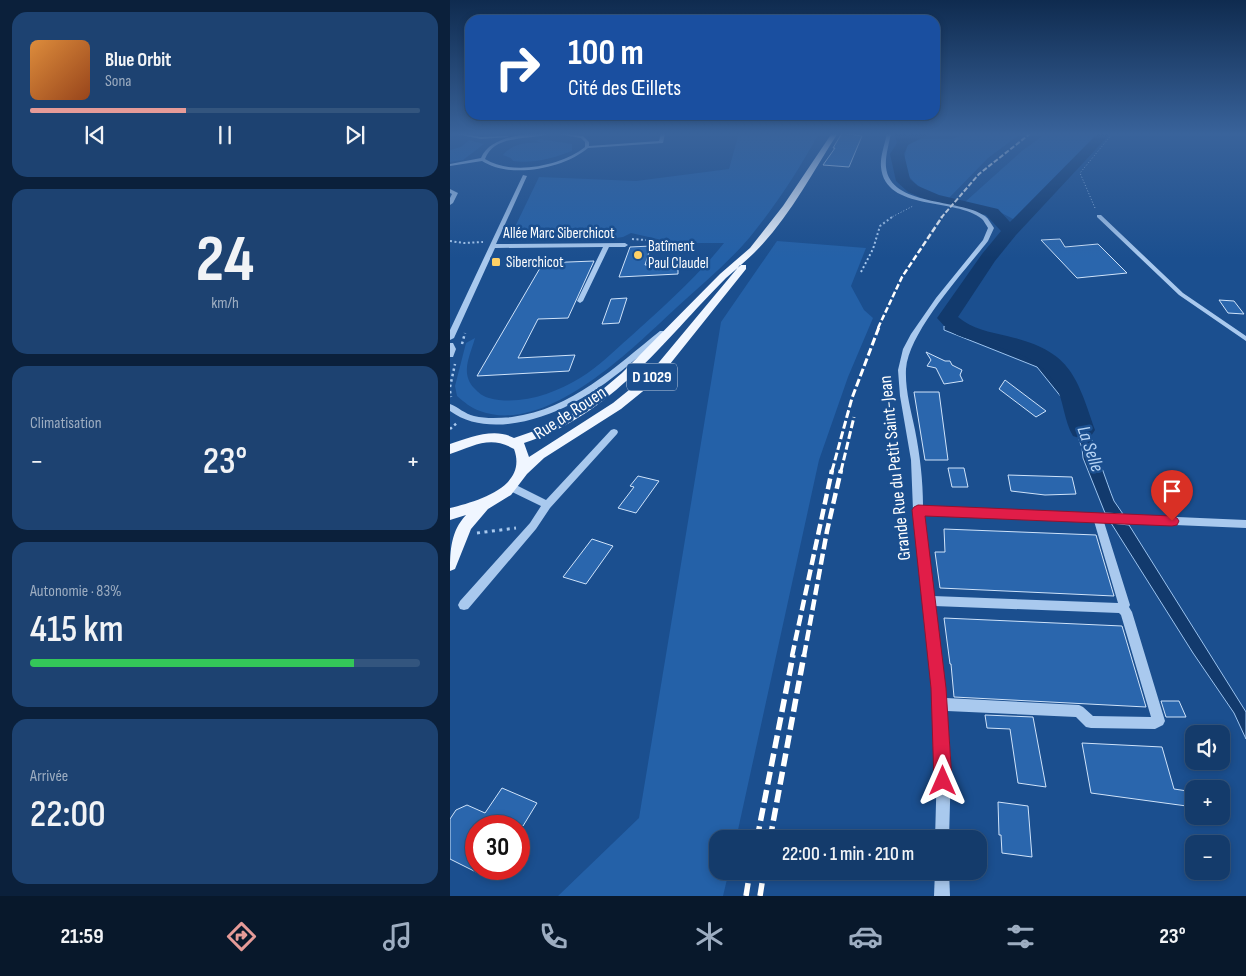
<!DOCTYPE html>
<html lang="fr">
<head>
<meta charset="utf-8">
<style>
	:root { --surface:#143b6b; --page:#1d4271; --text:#f1f3f6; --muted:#9dadc1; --line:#33557e; --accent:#e69b98 }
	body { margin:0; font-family:"Sofia Sans Condensed",sans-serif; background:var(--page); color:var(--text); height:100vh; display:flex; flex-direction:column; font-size:19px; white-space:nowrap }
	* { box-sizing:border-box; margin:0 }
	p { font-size:16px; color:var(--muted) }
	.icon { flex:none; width:28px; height:28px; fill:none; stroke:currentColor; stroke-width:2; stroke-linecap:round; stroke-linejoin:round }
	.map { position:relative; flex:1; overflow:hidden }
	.drawer { display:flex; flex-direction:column; gap:12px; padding:12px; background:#0b203b; width:450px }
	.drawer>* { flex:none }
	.top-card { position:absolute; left:15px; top:15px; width:475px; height:105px; border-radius:15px; box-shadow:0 2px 8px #0003,0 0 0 1px var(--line); background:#1a4fa0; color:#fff; overflow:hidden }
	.tools { position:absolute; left:735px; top:725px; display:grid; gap:10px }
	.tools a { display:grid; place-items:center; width:45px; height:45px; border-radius:10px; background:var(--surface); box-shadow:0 2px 8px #0003,0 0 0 1px var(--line); font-size:25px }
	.speed { position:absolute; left:15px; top:815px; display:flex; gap:10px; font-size:25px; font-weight:700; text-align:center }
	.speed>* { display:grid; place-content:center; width:65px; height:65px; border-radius:50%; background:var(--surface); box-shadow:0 2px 8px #0003,0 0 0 1px var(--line); line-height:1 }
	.speed .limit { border:8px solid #d22; background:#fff; color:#111 }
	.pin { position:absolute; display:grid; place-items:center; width:42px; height:42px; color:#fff; margin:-51px -21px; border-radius:50% 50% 50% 0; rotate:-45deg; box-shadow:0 0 5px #0007 }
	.pin .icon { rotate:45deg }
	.me { position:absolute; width:55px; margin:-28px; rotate:0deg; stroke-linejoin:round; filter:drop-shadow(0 0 4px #0008) }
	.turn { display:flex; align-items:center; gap:18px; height:105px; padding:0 20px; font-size:22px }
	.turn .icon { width:65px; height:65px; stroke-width:2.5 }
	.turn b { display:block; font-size:35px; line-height:42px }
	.big { font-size:38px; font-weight:600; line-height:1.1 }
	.drawer .card { flex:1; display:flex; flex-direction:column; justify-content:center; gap:8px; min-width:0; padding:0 18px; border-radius:15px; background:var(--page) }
	.drawer .dial { align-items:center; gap:0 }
	.dial b { font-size:65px; line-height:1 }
	.song { display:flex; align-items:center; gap:15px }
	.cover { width:60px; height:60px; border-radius:8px; background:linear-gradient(135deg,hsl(30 70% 55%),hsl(20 70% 35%)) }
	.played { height:5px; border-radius:2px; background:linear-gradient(90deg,var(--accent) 40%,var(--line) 40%) }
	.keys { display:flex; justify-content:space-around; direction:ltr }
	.heat { display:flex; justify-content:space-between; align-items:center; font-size:28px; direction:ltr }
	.charge { height:8px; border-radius:4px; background:linear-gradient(90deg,#34c759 83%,var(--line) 0) }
	.trip { position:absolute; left:259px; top:830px; width:278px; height:50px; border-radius:15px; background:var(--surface); box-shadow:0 2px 8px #0003,0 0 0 1px var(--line); font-weight:600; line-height:50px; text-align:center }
	.menu { display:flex; height:80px; justify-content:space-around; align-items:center; background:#08182b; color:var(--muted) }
	.menu .icon { width:35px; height:35px }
	.menu .selected { color:var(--accent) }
	.menu b { font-size:22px; color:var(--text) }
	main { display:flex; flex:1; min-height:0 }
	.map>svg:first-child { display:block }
	.green { fill:#2461a8 }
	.water { fill:#123a6d; stroke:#9cc4f0 }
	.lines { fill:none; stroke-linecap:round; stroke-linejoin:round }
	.river { fill:#123a6d; fill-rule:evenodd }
	.building { fill:#2a66ad; stroke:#cfe3fa }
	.path-far3 { stroke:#a9c9ee; stroke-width:1; stroke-dasharray:1 2; stroke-linecap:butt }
	.path-far2 { stroke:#a9c9ee; stroke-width:2; stroke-dasharray:2 2.5; stroke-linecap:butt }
	.path-far1 { stroke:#a9c9ee; stroke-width:2.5; stroke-dasharray:2.5 3; stroke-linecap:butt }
	.path { stroke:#a9c9ee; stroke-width:3; stroke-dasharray:3 4.5; stroke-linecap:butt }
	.minor { fill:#a9c9ee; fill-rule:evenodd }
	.major { fill:#f0f6ff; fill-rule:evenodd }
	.rail-far4 { stroke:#fff; stroke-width:2; stroke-dasharray:5 2; stroke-linecap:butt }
	.rail-far3 { stroke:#fff; stroke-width:2.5; stroke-dasharray:6 2.5; stroke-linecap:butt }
	.rail-far2 { stroke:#fff; stroke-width:3; stroke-dasharray:8 3; stroke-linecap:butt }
	.rail-far1 { stroke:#fff; stroke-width:4.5; stroke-dasharray:11 4.5; stroke-linecap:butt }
	.rail { stroke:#fff; stroke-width:5.5; stroke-dasharray:13 5.5; stroke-linecap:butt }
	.route { fill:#e11d48; stroke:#92132f }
	.poi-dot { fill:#ffd166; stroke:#1b4f8f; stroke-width:2 }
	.labels { text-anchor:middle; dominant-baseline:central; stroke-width:5; stroke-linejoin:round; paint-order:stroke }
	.far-street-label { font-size:15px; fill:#fff; stroke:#1b4f8f }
	.far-poi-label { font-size:15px; fill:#fff; stroke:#1b4f8f; text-anchor:start }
	.shield { fill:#1b4f8f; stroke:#bbcadd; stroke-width:1 }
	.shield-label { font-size:16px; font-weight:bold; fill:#fff }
	.street-label { font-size:18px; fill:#fff; stroke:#1b4f8f }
	.water-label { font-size:19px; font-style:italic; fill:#b5d3f5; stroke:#1b4f8f }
</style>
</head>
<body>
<main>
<section class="drawer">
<div class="card">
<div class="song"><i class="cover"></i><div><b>Blue Orbit</b><p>Sona</p></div></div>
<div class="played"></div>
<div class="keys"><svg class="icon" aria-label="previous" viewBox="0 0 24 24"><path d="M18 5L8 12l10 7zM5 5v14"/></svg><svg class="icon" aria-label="pause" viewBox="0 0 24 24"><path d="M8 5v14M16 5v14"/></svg><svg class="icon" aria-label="next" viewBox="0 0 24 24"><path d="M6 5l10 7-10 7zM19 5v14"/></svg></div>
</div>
<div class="card dial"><b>24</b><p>km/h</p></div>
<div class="card"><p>Climatisation</p>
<div class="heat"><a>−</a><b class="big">23°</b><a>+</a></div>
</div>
<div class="card"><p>Autonomie · 83%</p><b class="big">415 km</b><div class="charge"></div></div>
<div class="card"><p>Arrivée</p><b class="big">22:00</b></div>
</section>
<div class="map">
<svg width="796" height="896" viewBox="0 0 796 896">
	<rect width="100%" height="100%" fill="#1b4f8f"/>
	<!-- green -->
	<g class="green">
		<path d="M289 133H369C349 170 326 205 300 237 278 263 251 285 226 308 182 349 96 436 30 411 21 408 14 402 7 396L5 386 16 343 25 338C20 356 10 373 24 388 29 393 32 396 39 398 69 406 104 394 130 378 148 367 164 351 180 337 213 307 246 278 274 243H225L181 233 173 237 166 238 161 231H63L89 177 186 181 279 169Z"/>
		<path d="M516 133H556L569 135 538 158 498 199C469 190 446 177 458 144L472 139H502Z"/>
		<path d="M597 133H649L565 220 544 209 515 202 573 150Z"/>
		<path d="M90 139 122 144V151C105 158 81 164 63 161L61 158 53 155C63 143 77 142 92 143L85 141Z"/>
		<path d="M19 140 34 144 13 160 0 162V150L11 147Z"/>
		<path d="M327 241 416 248 401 286 414 310 423 318 398 377 369 460 286 839H268V871H279L273 896H108L189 818 271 322Z"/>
	</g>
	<!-- water -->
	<g class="water">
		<path d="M494 326C520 334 576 350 597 366 631 393 648 461 664 501L673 514 655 513 633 458 632 448 616 403 587 367 494 330Z"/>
		<path d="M661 523 679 525 796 712V739L784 713 743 653Z"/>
	</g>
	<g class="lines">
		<!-- river -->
		<path class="river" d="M444 133H456L457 136 466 133H481L458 145 454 154 460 179 468 186 489 195 548 209 560 222 648 133H661L566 235 545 261 508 317C522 329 540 332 557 336 620 351 626 374 645 430L641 436 632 439 623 436C614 421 614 402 606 386 587 348 541 349 507 335L498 330 487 318 532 254 551 231 536 215 479 201 458 192 446 181 440 154 447 143Z"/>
	</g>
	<!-- building -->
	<g class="building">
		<path d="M392 133 412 136 399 167 373 165 385 148H383Z"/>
		<path d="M610 239 615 247 648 244 677 273 627 278 591 240Z"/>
		<path d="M201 246 195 265 228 263V274L169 277 180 247Z"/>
		<path d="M144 261 118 318 88 319 68 358 125 355 119 371 27 376 93 263Z"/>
		<path d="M177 298 169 323 152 324 161 299Z"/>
		<path d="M769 300 784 301 794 314 778 313Z"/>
		<path d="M476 352 495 361H500L502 365 512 370 510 375 513 381 494 384 486 368 477 366 481 360Z"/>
		<path d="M555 380 596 411 586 417 549 389Z"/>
		<path d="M464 392H489L498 460H475Z"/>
		<path d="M498 468H514L518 487H502Z"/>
		<path d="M558 475 622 477 626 494 595 495 561 491Z"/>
		<path d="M188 476 209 481 186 513 168 508 184 487 180 486Z"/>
		<path d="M494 529 646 535 664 596 490 588 485 552H495Z"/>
		<path d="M142 539 163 546 136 584 113 577Z"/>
		<path d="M494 618 672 626 696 707 504 697 501 664H500Z"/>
		<path d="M711 701H729L736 717H716Z"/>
		<path d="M535 715 583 717 596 787 568 783 560 729 537 728Z"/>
		<path d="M632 743 712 747 724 789 744 792V807L641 793Z"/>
		<path d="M52 788 87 803 73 826H26V872L0 859V819L6 810 17 805 35 813Z"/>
		<path d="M548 802 578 806 582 857 552 853 551 835H549Z"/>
	</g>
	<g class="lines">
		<!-- path-far3 -->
		<g class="path-far3">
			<path d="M645 208 630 173 663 133"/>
			<path d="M440 218 463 206"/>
		</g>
		<!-- path-far2 -->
		<g class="path-far2">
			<path d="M82 235H104"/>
			<path d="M182 239 196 240"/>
			<path d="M0 241 14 243 33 242"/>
			<path d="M411 272 423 249 430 226 442 217"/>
		</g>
		<!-- path-far1 -->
		<g class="path-far1">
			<path d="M12 344 15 333"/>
			<path d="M0 387 5 364"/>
			<path d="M0 391 1 397"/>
			<path d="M0 429 7 423"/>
		</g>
		<!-- path -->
		<path class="path" d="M27 533 66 528"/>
		<!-- minor -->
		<g class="minor">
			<path d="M1 133H8L31 137 57 136 59 137 31 139Z"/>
			<path d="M82 133H101C81 141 45 133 35 159 62 176 111 166 135 147V142L131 138 108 134 106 133 133 136 139 142V146L209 141 211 133H215L213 143 138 148C113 169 60 179 32 161L0 166V164L31 158C39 139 64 136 82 133Z"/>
			<path d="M437 133H441C439 144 435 156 436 167 440 207 509 198 535 216 539 219 541 224 544 228L538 241C514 272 459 331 456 369 455 390 461 410 465 430 470 455 473 481 473 506L796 520V528L654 522 680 605 679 607 682 612 715 721 713 725 705 729 641 728 636 727 626 717 497 711 501 767 499 839H485L487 767 484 704 463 510 461 460 450 396 448 370 453 349 461 334 486 298 533 240 538 228C536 225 534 221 532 219 506 197 435 212 431 167 430 156 435 144 437 133ZM473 514 644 521 668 603 483 596ZM484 606 669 613 671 615 701 717 643 716 633 707 629 705 496 698Z"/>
			<path d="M73 175 77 176 46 244 175 243 178 245 175 247H159L133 301 130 303 127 301 153 247 45 248 4 338 0 340V330Z"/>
			<path d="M0 189 8 193 3 203 0 205V198L2 194 0 193Z"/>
			<path d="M647 215H651L733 293 796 336V341L729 295 647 217Z"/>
			<path d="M210 331H213L217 333C208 342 197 350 187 358 167 375 145 392 121 404 87 422 34 436 0 411V404C8 407 15 414 24 416 37 419 50 418 62 417 122 409 165 367 210 331Z"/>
			<path d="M0 343H3L6 349 3 357H0Z"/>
			<path d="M164 429 167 430 168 432 167 434 100 508 86 529 18 609 14 610 10 609 8 605 10 601 80 523 91 506 58 490 56 487 58 484H64L96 500 161 430Z"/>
			<path d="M485 871H499L500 896H484Z"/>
		</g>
		<!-- major -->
		<path class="major" d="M382 133H388C362 173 339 218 305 252 296 261 286 269 276 278 213 341 162 415 74 443L79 457 163 403 200 373 290 265H296V269L208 379 171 409 94 458 77 474 61 495 38 509 21 529 5 569 0 571C0 550 1 531 16 515L0 520V508C28 501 78 487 64 449 40 435 24 446 0 454V444C19 438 44 427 64 438L87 430 111 419 133 406 172 373 270 274 300 248 333 206Z"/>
		<!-- rail-far4 -->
		<path class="rail-far4" d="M491 218 529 174 581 133"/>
		<!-- rail-far3 -->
		<path class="rail-far3" d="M428 328 452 277 492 217"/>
		<!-- rail-far2 -->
		<g class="rail-far2">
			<path d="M382 471 402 398 429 327"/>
			<path d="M391 471 404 417"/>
		</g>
		<!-- rail-far1 -->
		<g class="rail-far1">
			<path d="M342 656 382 470"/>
			<path d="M354 656 377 531 391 470"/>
		</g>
		<!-- rail -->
		<g class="rail">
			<path d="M307 839 343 655"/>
			<path d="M320 839 354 655"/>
			<path d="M296 896 300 871"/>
			<path d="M310 896 314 871"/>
		</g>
	</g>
	<!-- sky -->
	<linearGradient id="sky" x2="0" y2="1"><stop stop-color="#0f2b4f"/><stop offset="0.52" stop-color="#39639b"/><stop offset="1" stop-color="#39639b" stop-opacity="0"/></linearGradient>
	<rect width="796" height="258" fill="url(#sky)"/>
	<!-- route -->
	<path class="route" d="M468 505 722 516 727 518 729 521 727 525 722 526 475 516 496 688 502 781 500 788 493 790 487 788 484 781 481 688 462 510 464 507Z"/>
	<!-- markers -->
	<g class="poi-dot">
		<circle cx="188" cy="255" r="5"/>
		<rect x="41" y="257" width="10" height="10" rx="2.5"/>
	</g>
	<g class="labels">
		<!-- far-street labels -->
		<g class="far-street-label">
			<text x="109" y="233">Allée Marc Siberchicot</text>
		</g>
		<!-- far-poi labels -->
		<g class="far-poi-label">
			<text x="198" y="246">Batîment<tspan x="198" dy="17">Paul Claudel</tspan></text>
			<text x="56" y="262">Siberchicot</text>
		</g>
		<!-- shield labels -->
		<rect class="shield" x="177" y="363.5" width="50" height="27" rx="4"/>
		<g class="shield-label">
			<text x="202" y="377">D 1029</text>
		</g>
		<!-- street labels -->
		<g class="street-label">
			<text transform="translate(120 413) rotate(-33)">Rue de Rouen</text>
			<text transform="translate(445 468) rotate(-96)">Grande Rue du Petit Saint-Jean</text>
		</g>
		<!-- water labels -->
		<g class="water-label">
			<text transform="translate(640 449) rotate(71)">La Selle</text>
		</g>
	</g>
</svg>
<div class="tools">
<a><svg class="icon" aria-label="sound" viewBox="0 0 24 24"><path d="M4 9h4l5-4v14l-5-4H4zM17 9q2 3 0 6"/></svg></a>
<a>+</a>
<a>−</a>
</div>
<div class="speed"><div class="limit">30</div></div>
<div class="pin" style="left:722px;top:521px;background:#d93025"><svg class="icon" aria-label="arrive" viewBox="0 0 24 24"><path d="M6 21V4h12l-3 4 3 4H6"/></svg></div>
<svg class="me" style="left:493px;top:781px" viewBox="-20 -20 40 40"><path d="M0-17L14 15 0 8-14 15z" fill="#e11d48" stroke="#fff" stroke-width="4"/></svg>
<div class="trip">22:00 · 1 min · 210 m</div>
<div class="top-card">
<div class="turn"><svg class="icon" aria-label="right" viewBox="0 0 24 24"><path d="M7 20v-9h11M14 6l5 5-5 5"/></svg><div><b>100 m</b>Cité des Œillets</div></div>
</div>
</div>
</main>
<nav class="menu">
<b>21:59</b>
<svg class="icon selected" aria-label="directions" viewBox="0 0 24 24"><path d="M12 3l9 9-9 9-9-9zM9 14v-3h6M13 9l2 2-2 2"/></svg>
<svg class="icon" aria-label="music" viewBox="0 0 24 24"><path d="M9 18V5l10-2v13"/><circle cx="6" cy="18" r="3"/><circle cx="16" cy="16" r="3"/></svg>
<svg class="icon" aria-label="phone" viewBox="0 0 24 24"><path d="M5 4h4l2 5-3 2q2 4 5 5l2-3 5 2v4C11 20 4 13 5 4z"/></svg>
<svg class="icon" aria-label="climate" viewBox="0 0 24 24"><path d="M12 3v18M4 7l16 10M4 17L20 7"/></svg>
<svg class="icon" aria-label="car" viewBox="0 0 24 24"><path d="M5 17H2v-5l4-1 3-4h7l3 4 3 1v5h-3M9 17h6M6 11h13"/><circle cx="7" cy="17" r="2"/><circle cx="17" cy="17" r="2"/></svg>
<svg class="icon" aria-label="filters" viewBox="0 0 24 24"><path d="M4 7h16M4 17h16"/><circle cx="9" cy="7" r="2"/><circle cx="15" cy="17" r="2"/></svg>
<b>23°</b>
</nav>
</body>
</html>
